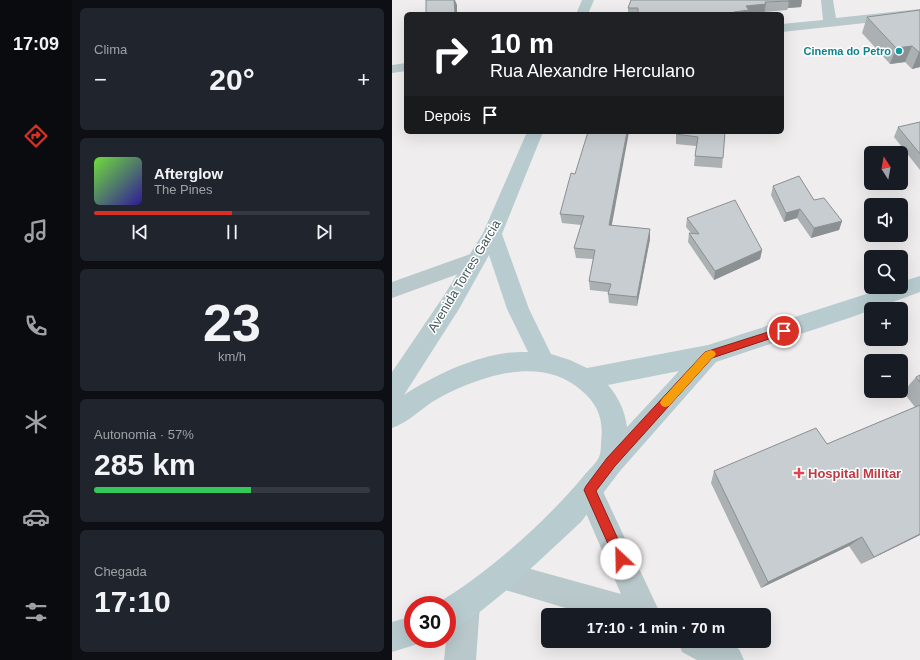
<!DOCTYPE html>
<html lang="pt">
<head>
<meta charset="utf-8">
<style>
	:root { --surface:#171b24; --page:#20242c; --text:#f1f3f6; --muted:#9ea1a6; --line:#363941; --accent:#d93025 }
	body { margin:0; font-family:Arial,sans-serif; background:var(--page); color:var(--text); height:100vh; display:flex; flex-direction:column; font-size:15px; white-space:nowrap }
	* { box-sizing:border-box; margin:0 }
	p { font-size:13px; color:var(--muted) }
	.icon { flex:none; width:22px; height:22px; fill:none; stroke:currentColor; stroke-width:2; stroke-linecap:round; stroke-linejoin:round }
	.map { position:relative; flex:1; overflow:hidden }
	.details { display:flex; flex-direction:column; gap:8px; padding:8px; background:#0d0f14; width:320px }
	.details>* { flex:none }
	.banner { position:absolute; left:12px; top:12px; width:380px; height:122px; border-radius:6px; box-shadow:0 4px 16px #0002; background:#202124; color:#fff; overflow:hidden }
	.needle { width:26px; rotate:349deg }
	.controls { position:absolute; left:472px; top:146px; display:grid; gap:8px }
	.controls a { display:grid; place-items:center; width:44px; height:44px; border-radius:6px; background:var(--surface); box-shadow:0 4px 16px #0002; font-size:20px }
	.speed { position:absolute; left:12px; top:596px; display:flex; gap:8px; font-size:20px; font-weight:700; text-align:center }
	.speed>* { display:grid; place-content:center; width:52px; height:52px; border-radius:50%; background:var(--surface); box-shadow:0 4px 16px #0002; line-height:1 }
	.speed .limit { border:6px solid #d22; background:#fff; color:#111 }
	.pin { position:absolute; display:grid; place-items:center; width:34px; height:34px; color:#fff; margin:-17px; border:2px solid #fff; border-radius:50%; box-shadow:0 1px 4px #0007 }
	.me { position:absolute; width:44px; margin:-22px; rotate:336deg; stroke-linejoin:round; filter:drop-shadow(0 0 3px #0008) }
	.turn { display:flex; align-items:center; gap:14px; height:84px; padding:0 20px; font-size:18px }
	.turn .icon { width:52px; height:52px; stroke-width:2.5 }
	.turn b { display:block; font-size:28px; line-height:34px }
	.then { display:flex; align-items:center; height:38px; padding:0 20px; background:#0003; gap:8px; font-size:15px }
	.big { font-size:30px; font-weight:700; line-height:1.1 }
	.details .tile { flex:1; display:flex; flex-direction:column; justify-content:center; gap:6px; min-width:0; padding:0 14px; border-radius:6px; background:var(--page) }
	.details .dial { align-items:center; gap:0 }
	.dial b { font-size:52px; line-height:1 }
	.song { display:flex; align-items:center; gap:12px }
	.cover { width:48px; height:48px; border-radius:6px; background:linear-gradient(135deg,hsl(100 70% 55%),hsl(250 70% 35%)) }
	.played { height:4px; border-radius:2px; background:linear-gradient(90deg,var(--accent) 50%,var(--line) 50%) }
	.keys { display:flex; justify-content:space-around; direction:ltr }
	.heat { display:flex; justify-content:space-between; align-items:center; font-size:22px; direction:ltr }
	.charge { height:6px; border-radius:3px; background:linear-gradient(90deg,#34c759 57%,var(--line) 0) }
	.trip { position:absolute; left:149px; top:608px; width:230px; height:40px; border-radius:6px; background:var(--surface); box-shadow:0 4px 16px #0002; font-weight:700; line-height:40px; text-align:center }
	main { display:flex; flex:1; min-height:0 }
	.tabs { display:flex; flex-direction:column; width:72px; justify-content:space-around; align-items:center; background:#090b0e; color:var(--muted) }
	.tabs .icon { width:28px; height:28px }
	.tabs .selected { color:var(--accent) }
	.tabs b { font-size:18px; color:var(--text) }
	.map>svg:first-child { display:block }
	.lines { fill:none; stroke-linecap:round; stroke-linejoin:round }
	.minor { fill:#b8c8cb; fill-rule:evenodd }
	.secondary { fill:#b8ccd0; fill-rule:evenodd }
	.wall { fill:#abb0b3 }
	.shaded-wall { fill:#8b9092 }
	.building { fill:#c7cdd0; stroke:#8b9092 }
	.route { fill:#d93025; stroke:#8d1f18 }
	.slow { fill:#f59e0b }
	.culture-dot { fill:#0f9aa8; stroke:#fff; stroke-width:1.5 }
	.health-dot { fill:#e0444e; stroke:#fff; stroke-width:1.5 }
	.labels { text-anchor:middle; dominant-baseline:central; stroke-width:3; stroke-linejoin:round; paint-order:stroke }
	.far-culture-label { font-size:11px; font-weight:bold; fill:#0d838f; stroke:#fff; text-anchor:end }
	.street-label { font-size:13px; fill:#45585b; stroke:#fff }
	.health-label { font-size:13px; font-weight:bold; fill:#be3a42; stroke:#fff; text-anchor:start }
</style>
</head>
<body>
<main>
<nav class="tabs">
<b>17:09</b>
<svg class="icon selected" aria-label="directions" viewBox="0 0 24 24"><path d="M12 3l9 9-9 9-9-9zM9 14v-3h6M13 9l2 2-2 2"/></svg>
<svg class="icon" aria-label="music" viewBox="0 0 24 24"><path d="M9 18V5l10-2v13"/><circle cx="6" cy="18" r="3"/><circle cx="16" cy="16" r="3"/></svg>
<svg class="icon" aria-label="phone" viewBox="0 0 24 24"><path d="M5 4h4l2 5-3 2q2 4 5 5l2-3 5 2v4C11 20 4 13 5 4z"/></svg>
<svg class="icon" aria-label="climate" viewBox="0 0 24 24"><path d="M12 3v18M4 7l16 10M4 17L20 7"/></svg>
<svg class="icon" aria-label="car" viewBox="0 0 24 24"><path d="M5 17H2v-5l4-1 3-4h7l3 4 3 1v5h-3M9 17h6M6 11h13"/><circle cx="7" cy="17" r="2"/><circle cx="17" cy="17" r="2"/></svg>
<svg class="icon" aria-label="filters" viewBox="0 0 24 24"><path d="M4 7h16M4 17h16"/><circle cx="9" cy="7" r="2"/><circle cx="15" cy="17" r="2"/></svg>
</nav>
<section class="details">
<div class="tile"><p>Clima</p>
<div class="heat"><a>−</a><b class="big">20°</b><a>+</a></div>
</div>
<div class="tile">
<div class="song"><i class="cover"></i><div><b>Afterglow</b><p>The Pines</p></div></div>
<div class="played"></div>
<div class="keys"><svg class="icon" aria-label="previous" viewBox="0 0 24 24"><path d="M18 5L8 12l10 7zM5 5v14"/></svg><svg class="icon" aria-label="pause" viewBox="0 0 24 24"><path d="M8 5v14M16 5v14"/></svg><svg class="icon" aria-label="next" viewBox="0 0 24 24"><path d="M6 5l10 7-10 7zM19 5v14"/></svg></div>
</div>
<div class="tile dial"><b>23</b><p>km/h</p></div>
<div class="tile"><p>Autonomia · 57%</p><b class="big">285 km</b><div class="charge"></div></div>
<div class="tile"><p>Chegada</p><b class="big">17:10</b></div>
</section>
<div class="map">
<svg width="528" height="660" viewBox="0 0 528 660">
	<rect width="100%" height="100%" fill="#f0edee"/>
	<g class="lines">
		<!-- minor -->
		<g class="minor">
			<path d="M429 0H441L444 18 528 9V17L390 32V24L431 20Z"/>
			<path d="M14 63V71L0 73V65Z"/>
			<path d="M84 252 91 255 94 260 91 265 0 298V282Z"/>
			<path d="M197 477 206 481 269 615H197L100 586 95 576 100 566 110 561 229 594 184 490 188 481Z"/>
			<path d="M73 589 84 593 88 604 84 660H52L58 604 62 593Z"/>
			<path d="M286 641H332L347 649 352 660H305L290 652Z"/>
		</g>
		<!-- secondary -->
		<g class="secondary">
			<path d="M190 0H202L196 14H184Z"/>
			<path d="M135 132H151L110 234 137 309 159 354 178 360 195 368 316 345 496 287H509V282L528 276V292L460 317 324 362 228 471 189 522 120 586 84 615 66 626 55 630V605L44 604C96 573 151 524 190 478 195 471 204 464 207 457 209 453 209 446 209 442 212 421 206 404 190 391 168 371 139 368 110 374 86 379 62 389 40 402 27 411 15 423 0 428V372L51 297 91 233ZM97 255 115 309 136 352C95 350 46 373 12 395L67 309ZM287 371 235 427C233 411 226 396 216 385Z"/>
			<path d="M21 616V639H33L32 642 0 652V622Z"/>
		</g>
	</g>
	<!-- wall -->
	<g class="wall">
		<path d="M239 0H410L409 7 396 8 395 10 373 12 372 14H236V8Z"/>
		<path d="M528 10V67L520 69 513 62 498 64 470 33 475 17Z"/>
		<path d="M528 122V170L502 137 506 127Z"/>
		<path d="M333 132 330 168 302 166 304 146 284 144V134Z"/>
		<path d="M183 174 219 225 258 229V239L245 306 217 303 216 294V292L198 290 197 281 201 259 184 258 182 248 189 225 170 223 168 214Z"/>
		<path d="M381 186 422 200 450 221 447 230 419 238 405 218 392 222 379 195Z"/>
		<path d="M295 218 370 250 368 259 322 280 296 242 297 233H299L294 227Z"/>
		<path d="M528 375V535L469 564 457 546 369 588 319 483 322 471 435 444 523 407 511 392 524 377Z"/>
	</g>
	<!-- shaded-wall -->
	<g class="shaded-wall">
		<path d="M62 0H63L65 5V14H63Z"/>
		<path d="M396 0H410L409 7 396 8 397 1Z"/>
		<path d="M374 4 372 14H342V12L354 6Z"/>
		<path d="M520 46 513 62 498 64 504 48Z"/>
		<path d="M527 52H528V67L520 69Z"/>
		<path d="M235 132H237L218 235 217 225Z"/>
		<path d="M408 209 405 218 392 222 394 213Z"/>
		<path d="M450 221 447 230 419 238 422 228Z"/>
		<path d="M258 229V239L245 306V297Z"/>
		<path d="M370 250 368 259 322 280 323 271Z"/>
		<path d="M528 534V535L469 564 482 557Z"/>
		<path d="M470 537 457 546 369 588 376 582Z"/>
	</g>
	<!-- building -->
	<g class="building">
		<path d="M34 0H62L63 14H34Z"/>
		<path d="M239 0H397V1L373 2 374 4 354 6 357 10 342 12V14H246V8H236Z"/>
		<path d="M528 10V52H527L520 46 504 48 475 17Z"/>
		<path d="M528 122V154L506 127Z"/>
		<path d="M196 132H235L217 225 258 229 245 297 216 294 219 284 197 281 203 250 182 248 192 216 168 214 179 173 183 174Z"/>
		<path d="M285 132H333L331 158 303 156 306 137 284 134Z"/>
		<path d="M407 176 422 200 432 198 450 221 422 228 408 209 394 213 381 186Z"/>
		<path d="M343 200 370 250 323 271 297 233 307 234 295 218Z"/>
		<path d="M528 375V382L524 377Z"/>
		<path d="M528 405V534L482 557 470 537 376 582 322 471 424 428 435 444Z"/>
	</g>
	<!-- route -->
	<path class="route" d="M392 327 395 328 396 331 395 333 320 358 223 466 204 491 235 559 233 564 229 565 225 564 192 490 194 486 215 458 313 352Z"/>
	<!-- slow -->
	<path class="slow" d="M319 350 322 351 324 354 322 357 320 358 277 406 273 407 270 406 268 403 270 399 313 352Z"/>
	<!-- markers -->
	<circle class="culture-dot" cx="507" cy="51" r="4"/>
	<path class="health-dot" d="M405 467h4v4h4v4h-4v4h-4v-4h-4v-4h4z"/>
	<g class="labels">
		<!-- far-culture labels -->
		<g class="far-culture-label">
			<text x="499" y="51">Cinema do Petro</text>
		</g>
		<!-- street labels -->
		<g class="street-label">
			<text transform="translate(72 276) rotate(-59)">Avenida Torres Garcia</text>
		</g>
		<!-- health labels -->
		<g class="health-label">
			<text x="416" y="473">Hospital Militar</text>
		</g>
	</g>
</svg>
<div class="controls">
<a><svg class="needle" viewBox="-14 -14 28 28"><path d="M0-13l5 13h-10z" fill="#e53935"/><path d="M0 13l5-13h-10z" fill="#9ea1a6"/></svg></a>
<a><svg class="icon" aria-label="sound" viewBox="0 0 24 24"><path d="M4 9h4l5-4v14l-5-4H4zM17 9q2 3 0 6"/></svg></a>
<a><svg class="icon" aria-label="search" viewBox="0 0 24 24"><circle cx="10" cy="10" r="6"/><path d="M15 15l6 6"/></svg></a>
<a>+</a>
<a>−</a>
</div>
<div class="speed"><div class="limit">30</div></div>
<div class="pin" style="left:392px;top:331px;background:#d93025"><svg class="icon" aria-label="arrive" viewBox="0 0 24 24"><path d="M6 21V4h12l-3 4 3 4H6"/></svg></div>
<svg class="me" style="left:229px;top:559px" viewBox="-20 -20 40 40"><circle r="19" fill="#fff"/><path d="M0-13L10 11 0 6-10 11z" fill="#d93025"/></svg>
<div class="trip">17:10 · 1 min · 70 m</div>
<div class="banner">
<div class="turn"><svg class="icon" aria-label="right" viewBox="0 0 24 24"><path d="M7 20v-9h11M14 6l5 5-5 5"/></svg><div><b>10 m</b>Rua Alexandre Herculano</div></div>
<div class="then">Depois<svg class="icon" aria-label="arrive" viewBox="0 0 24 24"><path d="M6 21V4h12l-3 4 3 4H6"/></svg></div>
</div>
</div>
</main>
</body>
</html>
